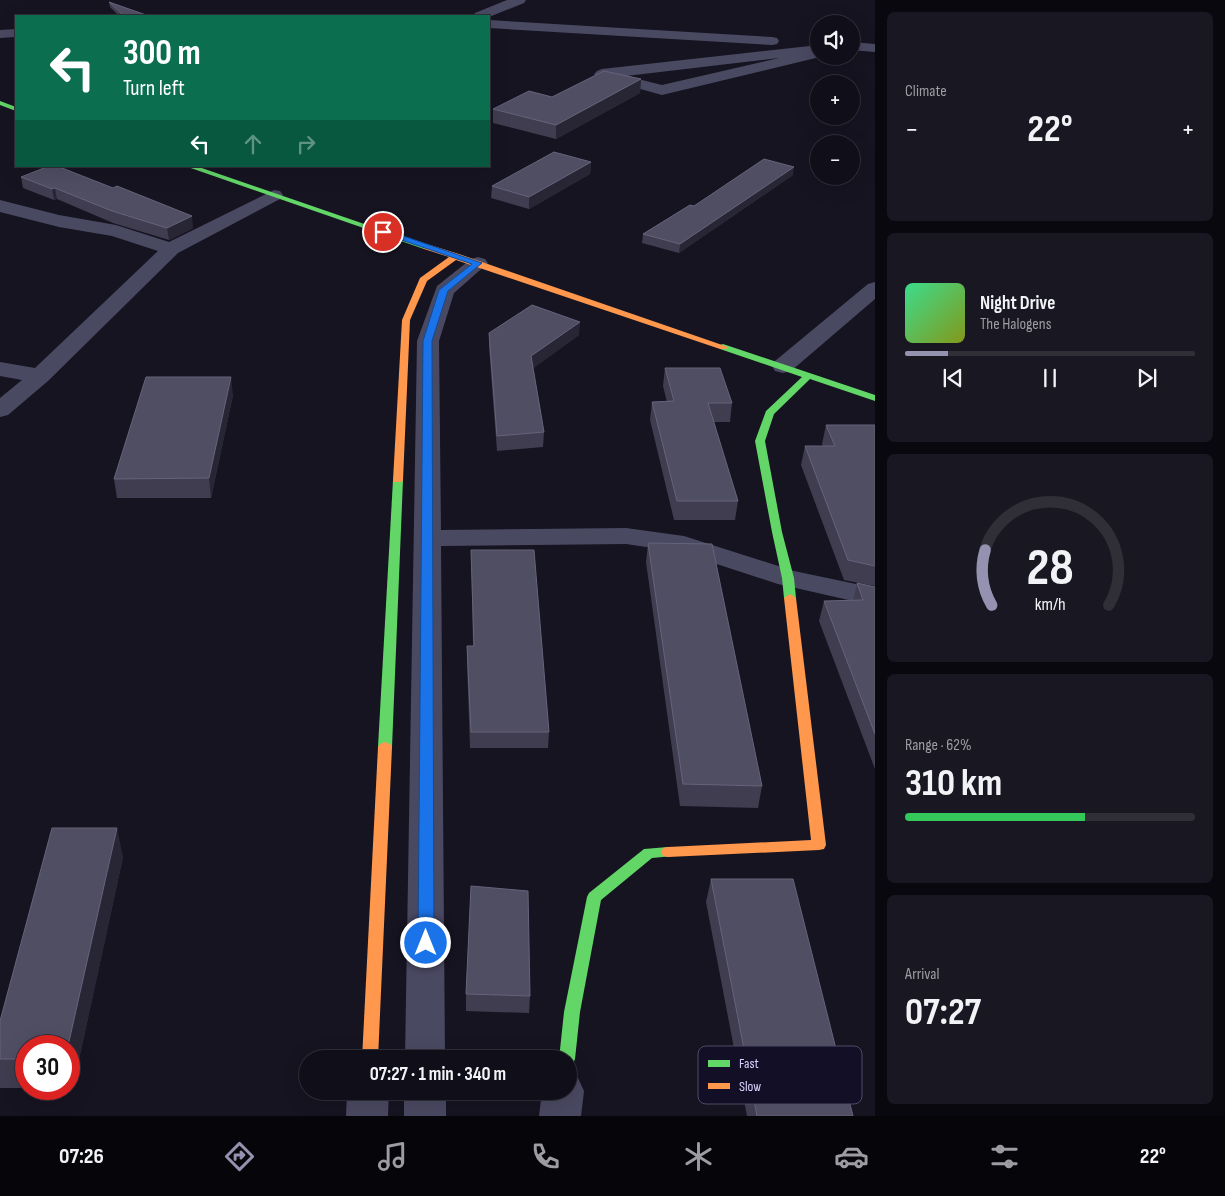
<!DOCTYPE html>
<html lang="en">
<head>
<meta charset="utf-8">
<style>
	:root { --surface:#100f19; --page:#191822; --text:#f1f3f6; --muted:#9c9ca2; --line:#302f38; --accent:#9591b1 }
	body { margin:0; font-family:"Sofia Sans Condensed",sans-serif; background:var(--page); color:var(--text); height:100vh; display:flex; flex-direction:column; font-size:19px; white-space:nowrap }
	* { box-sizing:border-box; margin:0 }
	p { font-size:16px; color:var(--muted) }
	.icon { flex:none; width:28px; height:28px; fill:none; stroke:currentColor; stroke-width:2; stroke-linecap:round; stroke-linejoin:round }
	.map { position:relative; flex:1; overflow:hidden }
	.side { display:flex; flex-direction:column; gap:12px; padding:12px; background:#09080e; width:350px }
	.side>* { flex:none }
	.guide { position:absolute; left:15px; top:15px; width:475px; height:152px; border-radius:0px; box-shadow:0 5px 20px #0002,0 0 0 1px var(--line); background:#0b6e4f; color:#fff; overflow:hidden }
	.controls { position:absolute; left:810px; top:15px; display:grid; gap:10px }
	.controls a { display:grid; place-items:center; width:50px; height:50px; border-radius:50%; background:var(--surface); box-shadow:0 5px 20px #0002,0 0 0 1px var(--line); font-size:25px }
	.speed { position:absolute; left:15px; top:1035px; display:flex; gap:10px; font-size:25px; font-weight:700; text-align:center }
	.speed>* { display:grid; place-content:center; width:65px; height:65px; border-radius:50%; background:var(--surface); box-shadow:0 5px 20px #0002,0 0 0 1px var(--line); line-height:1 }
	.speed .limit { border:8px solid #d22; background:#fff; color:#111 }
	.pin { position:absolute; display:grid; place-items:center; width:42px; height:42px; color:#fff; margin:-21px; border:2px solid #fff; border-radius:50%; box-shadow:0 1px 5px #0007 }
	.me { position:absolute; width:55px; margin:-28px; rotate:0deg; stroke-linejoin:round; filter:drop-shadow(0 0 4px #0008) }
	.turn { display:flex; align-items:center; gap:18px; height:105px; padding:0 25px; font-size:22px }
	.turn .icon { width:65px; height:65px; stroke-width:2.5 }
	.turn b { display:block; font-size:35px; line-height:42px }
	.lanes { display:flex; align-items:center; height:48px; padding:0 25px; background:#0003; justify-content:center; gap:25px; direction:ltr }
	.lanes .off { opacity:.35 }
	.big { font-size:38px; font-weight:700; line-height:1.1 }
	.side .tile { flex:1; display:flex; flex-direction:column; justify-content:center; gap:8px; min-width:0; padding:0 18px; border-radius:8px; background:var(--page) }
	.side .dial { align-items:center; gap:0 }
	.dial svg { height:130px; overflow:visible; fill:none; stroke:var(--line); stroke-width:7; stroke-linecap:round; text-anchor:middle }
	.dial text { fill:var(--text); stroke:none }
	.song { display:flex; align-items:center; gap:15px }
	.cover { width:60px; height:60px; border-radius:8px; background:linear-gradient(135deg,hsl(150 70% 55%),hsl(70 70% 35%)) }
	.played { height:5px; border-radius:2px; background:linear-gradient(90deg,var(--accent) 15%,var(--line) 15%) }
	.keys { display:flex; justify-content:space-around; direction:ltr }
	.heat { display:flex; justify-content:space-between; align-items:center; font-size:28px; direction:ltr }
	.charge { height:8px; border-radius:4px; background:linear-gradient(90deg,#34c759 62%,var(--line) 0) }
	.trip { position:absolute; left:299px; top:1050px; width:278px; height:50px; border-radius:25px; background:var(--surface); box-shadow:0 5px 20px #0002,0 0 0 1px var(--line); font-weight:700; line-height:50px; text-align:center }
	.menu { display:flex; height:80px; justify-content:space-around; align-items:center; background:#06060a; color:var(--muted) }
	.menu .icon { width:35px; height:35px }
	.menu .active { color:var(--accent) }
	.menu b { font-size:22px; color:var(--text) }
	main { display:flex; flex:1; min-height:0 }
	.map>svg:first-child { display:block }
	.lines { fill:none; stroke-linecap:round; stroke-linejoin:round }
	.street { fill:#4a4962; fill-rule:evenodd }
	.fast { fill:#63d668; fill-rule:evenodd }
	.slow { fill:#ff974d; fill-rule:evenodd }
	.wall { fill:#403d50 }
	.shaded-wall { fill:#282635 }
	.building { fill:#504e63; stroke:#66637b }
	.route { fill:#1a73e8; stroke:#114b97 }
	.key { fill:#130f26; stroke:#4e4a67; stroke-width:1 }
	.key-label { font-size:14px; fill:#d9d4ff }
</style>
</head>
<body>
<main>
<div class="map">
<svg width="875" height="1116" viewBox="0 0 875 1116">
	<rect width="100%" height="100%" fill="#161421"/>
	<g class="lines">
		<!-- street -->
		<g class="street">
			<path d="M507 0H526L524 3 489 17 473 16 475 13Z"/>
			<path d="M489 20 772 37 777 38 779 41 777 44 772 45 489 28Z"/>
			<path d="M16 29V37L0 38V30Z"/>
			<path d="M851 42 875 44V52L851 50Z"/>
			<path d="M819 45V56H824L662 95 597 77 594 74 597 71 602 69ZM779 58 662 85 626 76Z"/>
			<path d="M274 190 280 191 283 195 280 199 178 253 48 381 8 415 0 417V398L22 380 0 376V362L35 368 158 251 112 236 59 227 0 212V200L59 215 116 225 169 242Z"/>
			<path d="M478 257 485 259 488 263 454 293 439 341 441 530 626 528 684 536 794 571 875 588V606L778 584 680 552 626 544 441 546 445 1059H405L417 341 437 286 471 259Z"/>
			<path d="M875 282V299L791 371 783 373 775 371 772 366 775 361 868 284Z"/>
			<path d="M568 1074 578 1078 584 1091 581 1116H539L542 1091H568Z"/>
			<path d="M347 1091H389L388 1116H346Z"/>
			<rect x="404" y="1091" width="42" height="25"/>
		</g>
		<!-- fast -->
		<g class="fast">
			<path d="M0 101 16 107V111L0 105Z"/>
			<path d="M185 166H196L431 247 424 249Z"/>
			<path d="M723 344 875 395V401L810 379 774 414 765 441 782 532 794 578 796 598 794 601 790 602 784 598 782 578 772 532 755 441 766 411 802 377 720 349V345Z"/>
			<path d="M398 477 403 480 392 747 390 750H380L378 747 393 480Z"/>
			<path d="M668 847 673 848 675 852 673 856 652 858 601 900 580 1012 575 1059 573 1064 568 1066V1059H559L564 1012 587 897 589 893 644 849Z"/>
		</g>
		<!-- slow -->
		<g class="slow">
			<path d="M424 245H430L459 254 728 347 726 349H720L456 260 427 281 410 320 403 480 402 482H394L393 480 402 320 420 278 449 257 424 249Z"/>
			<path d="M790 594 796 598 826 845 824 849 819 850 668 857 663 856 661 852 663 848 668 847 811 840 784 598Z"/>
			<path d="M385 742 390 744 392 747 378 1059H362L378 747 380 744Z"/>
		</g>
	</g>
	<!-- wall -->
	<g class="wall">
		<path d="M109 2 149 16H119L110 7Z"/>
		<path d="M641 79 640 93 556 139 493 123V109Z"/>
		<path d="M591 162 590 174 529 209 491 198 492 186Z"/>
		<path d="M793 175 679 253 642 243 643 234 694 206Z"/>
		<path d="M21 177 193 228 169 240 113 223 57 199 54 200 23 188Z"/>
		<path d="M489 333 579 335 533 368 544 432 543 447 497 451 489 347Z"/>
		<path d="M665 368 732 403 730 422H713L738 501 735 520H674L650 420 652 402H667L663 386Z"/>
		<path d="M233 395 211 498H117L114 479Z"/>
		<path d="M826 425H875V586L844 580 801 465 805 446H823L822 444Z"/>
		<path d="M648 543 762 786 758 808 680 806 646 562Z"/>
		<path d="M471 550 549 732 548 748H470L467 662V646H473Z"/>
		<path d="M857 583 875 587V769L819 621 824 601H853Z"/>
		<path d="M123 857 73 1087H69V1046H26V1088H0V1021Z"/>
		<path d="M711 879 853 1116H747L706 902Z"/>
		<path d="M466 994 530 996 529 1013 466 1011Z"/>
	</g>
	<!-- shaded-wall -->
	<g class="shaded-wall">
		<path d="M641 79 640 93 556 139V125Z"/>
		<path d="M591 162 590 174 529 209V197Z"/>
		<path d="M794 167 793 175 679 253 680 244Z"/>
		<path d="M55 188 57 199 54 200 52 189Z"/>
		<path d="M192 216 193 228 169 240 167 228Z"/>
		<path d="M580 322 579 335 531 370V356Z"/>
		<path d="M231 377 233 395 211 498 209 478Z"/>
		<path d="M117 828 123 857 73 1087 69 1071V1046H68Z"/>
	</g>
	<!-- building -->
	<g class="building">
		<path d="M109 2 149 16H124Z"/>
		<path d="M604 71 641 79 556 125 493 109 529 91 552 97Z"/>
		<path d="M554 152 591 162 529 197 492 186Z"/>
		<path d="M764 159 794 167 680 244 643 234 690 205 694 206Z"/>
		<path d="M49 166H57L113 188 117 186 192 216 167 228 112 211 55 188 52 189 21 177Z"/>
		<path d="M532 305 580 322 531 356 544 432 497 436 489 333Z"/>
		<path d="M665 368H720L732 403H708L738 501H677L652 402 674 401Z"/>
		<path d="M146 377H231L209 478 114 479Z"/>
		<path d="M826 425H875V566L848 560 805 446H835Z"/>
		<path d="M648 543 712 544 762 786 683 784Z"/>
		<path d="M471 550H534L549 732H471L467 646H474Z"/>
		<path d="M857 583 875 587V734L824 601 863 600Z"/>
		<path d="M52 828H117L68 1046H26V1059H0V1021Z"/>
		<path d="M711 879H793L853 1116H757Z"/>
		<path d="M471 886 528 891 530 996 466 994Z"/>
	</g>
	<!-- route -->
	<path class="route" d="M383 229 482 263 448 291 432 341 434 943 431 948 426 949 420 948 418 943 423 341 439 290 472 264 381 233 379 232Z"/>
	<!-- legend -->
	<rect x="698" y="1046" width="164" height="58" rx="8" class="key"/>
	<rect x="708" y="1060" width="22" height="7" fill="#63d668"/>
	<rect x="708" y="1083" width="22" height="6" fill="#ff974d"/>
	<g class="key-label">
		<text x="739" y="1068">Fast</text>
		<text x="739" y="1091">Slow</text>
	</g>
</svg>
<div class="controls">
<a><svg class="icon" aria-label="sound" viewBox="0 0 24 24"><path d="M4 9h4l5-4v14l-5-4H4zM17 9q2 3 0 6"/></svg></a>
<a>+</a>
<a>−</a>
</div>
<div class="speed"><div class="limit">30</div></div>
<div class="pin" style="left:383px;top:232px;background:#d93025"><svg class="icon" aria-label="arrive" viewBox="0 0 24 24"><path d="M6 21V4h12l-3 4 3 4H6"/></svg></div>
<svg class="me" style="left:426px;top:943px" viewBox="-20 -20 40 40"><circle r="17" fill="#1a73e8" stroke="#fff" stroke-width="3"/><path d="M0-11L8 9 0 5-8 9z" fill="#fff"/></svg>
<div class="trip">07:27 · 1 min · 340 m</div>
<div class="guide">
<div class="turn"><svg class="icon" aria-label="left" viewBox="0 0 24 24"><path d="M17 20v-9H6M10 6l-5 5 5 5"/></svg><div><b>300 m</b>Turn left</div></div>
<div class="lanes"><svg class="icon" aria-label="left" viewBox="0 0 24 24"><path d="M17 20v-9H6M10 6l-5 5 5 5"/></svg><svg class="icon off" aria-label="ahead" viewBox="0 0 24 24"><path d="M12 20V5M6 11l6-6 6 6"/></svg><svg class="icon off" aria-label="right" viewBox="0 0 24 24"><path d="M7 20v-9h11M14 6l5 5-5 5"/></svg></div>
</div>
</div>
<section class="side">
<div class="tile"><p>Climate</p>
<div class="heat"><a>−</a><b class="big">22°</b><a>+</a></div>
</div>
<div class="tile">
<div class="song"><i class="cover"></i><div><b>Night Drive</b><p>The Halogens</p></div></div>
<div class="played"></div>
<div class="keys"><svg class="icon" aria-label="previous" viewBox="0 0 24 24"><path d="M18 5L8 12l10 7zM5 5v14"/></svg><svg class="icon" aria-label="pause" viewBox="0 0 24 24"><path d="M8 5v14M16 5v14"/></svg><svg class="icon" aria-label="next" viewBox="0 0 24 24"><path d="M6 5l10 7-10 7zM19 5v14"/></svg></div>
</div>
<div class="tile dial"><svg viewBox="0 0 100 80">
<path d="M14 69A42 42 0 1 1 86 69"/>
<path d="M14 69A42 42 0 0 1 10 35" stroke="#9591b1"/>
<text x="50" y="56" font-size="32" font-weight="700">28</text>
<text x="50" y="72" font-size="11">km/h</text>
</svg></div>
<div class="tile"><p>Range · 62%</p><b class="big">310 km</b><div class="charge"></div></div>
<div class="tile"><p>Arrival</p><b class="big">07:27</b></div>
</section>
</main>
<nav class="menu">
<b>07:26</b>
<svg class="icon active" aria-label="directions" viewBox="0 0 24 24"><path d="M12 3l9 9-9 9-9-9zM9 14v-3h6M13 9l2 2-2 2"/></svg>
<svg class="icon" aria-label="music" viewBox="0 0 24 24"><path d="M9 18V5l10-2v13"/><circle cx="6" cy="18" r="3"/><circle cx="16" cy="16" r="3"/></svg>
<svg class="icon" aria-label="phone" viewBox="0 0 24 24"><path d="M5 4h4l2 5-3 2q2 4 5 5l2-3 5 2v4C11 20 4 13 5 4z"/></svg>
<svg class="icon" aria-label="climate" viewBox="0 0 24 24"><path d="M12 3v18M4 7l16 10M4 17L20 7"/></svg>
<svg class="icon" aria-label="car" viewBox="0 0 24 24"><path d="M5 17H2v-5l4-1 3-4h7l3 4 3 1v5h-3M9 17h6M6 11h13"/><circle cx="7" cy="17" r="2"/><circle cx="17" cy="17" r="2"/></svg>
<svg class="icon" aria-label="filters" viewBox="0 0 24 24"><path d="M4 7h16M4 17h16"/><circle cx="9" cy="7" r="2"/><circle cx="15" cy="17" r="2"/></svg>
<b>22°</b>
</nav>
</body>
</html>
